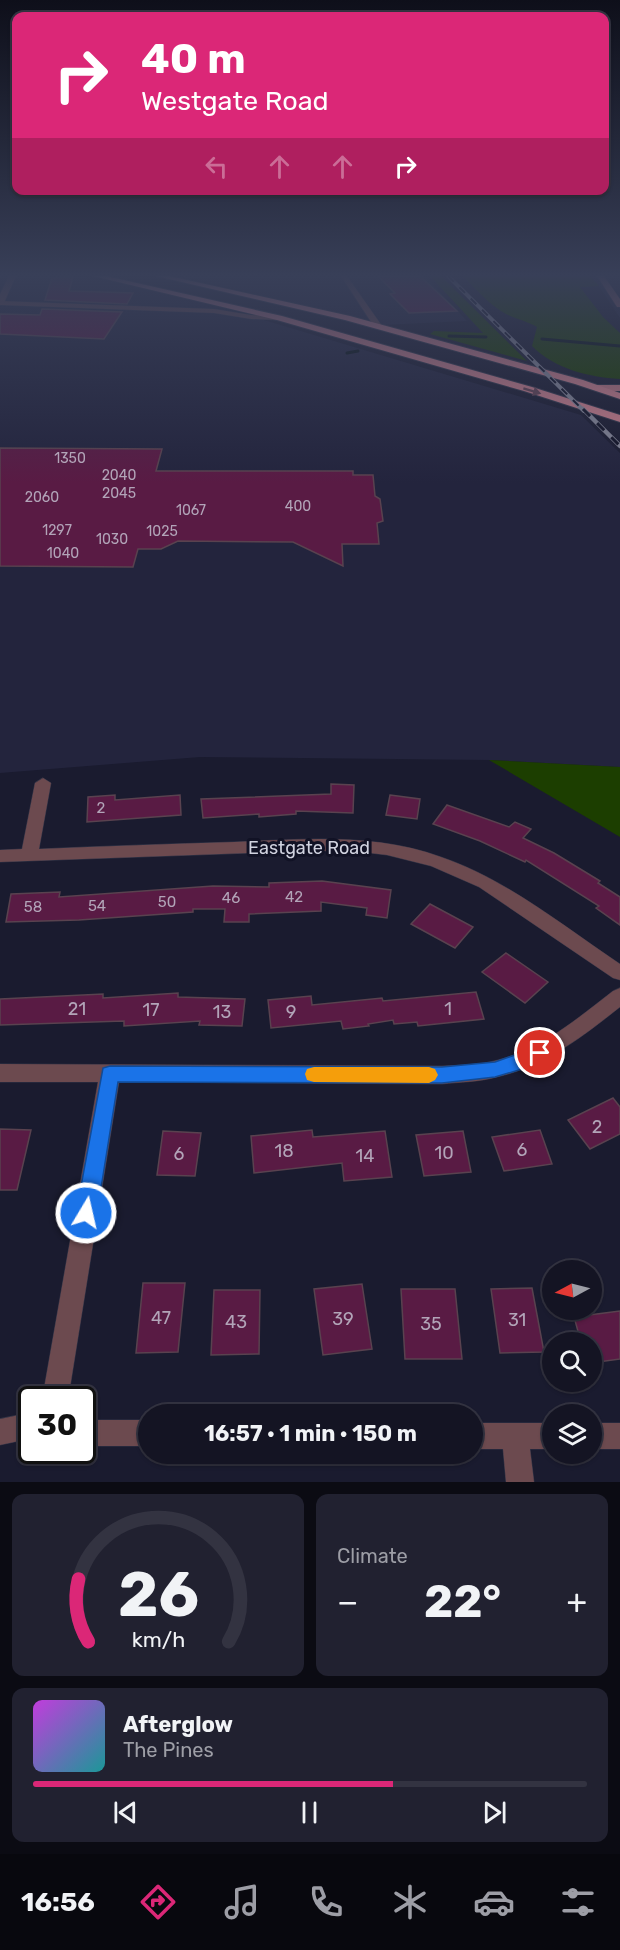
<!DOCTYPE html>
<html lang="en">
<head>
<meta charset="utf-8">
<style>
	:root { --surface:#141423; --page:#212130; --text:#f1f3f6; --muted:#9d9ea6; --line:#333341; --accent:#db2777 }
	body { margin:0; font-family:Rubik,sans-serif; background:var(--page); color:var(--text); height:100vh; display:flex; flex-direction:column; font-size:22px; white-space:nowrap }
	* { box-sizing:border-box; margin:0 }
	p { font-size:20px; color:var(--muted) }
	.icon { flex:none; width:33px; height:33px; fill:none; stroke:currentColor; stroke-width:2; stroke-linecap:round; stroke-linejoin:round }
	.map { position:relative; height:1482px; overflow:hidden }
	.panel { display:flex; flex-direction:column; gap:12px; padding:12px; background:#0b0b13; flex:1 }
	.panel>* { flex:none }
	.guide { position:absolute; left:12px; top:12px; width:597px; height:183px; border-radius:12px; box-shadow:0 2px 4px #0004,0 0 0 2px var(--line); background:#db2777; color:#fff; overflow:hidden }
	.needle { width:39px; rotate:263deg }
	.fabs { position:absolute; left:542px; top:1260px; display:grid; gap:12px }
	.fabs a { display:grid; place-items:center; width:60px; height:60px; border-radius:50%; background:var(--surface); box-shadow:0 2px 4px #0004,0 0 0 2px var(--line); font-size:30px }
	.speed { position:absolute; left:18px; top:1386px; display:flex; gap:12px; font-size:30px; font-weight:700; text-align:center }
	.speed>* { display:grid; place-content:center; width:78px; height:78px; border-radius:50%; background:var(--surface); box-shadow:0 2px 4px #0004,0 0 0 2px var(--line); line-height:1 }
	.speed .limit { border:3px solid #111; border-radius:9px; background:#fff; color:#111 }
	.pin { position:absolute; display:grid; place-items:center; width:51px; height:51px; color:#fff; margin:-26px; border:3px solid #fff; border-radius:50%; box-shadow:0 2px 6px #0007 }
	.me { position:absolute; width:66px; margin:-33px; rotate:9deg; stroke-linejoin:round; filter:drop-shadow(0 0 4px #0008) }
	.turn { display:flex; align-items:center; gap:21px; height:126px; padding:0 30px; font-size:27px }
	.turn .icon { width:78px; height:78px; stroke-width:2.5 }
	.turn b { display:block; font-size:42px; line-height:51px }
	.lanes { display:flex; align-items:center; height:57px; padding:0 30px; background:#0003; justify-content:center; gap:30px; direction:ltr }
	.lanes .off { opacity:.35 }
	.big { font-size:45px; font-weight:700; line-height:1.1 }
	.panel .card { flex:1; display:flex; flex-direction:column; justify-content:center; gap:9px; min-width:0; padding:0 21px; border-radius:12px; background:var(--page) }
	.panel .dial { align-items:center; gap:0 }
	.dial svg { height:156px; overflow:visible; fill:none; stroke:var(--line); stroke-width:7; stroke-linecap:round; text-anchor:middle }
	.dial text { fill:var(--text); stroke:none }
	.song { display:flex; align-items:center; gap:18px }
	.cover { width:72px; height:72px; border-radius:9px; background:linear-gradient(135deg,hsl(290 70% 55%),hsl(180 70% 35%)) }
	.played { height:6px; border-radius:3px; background:linear-gradient(90deg,var(--accent) 65%,var(--line) 65%) }
	.keys { display:flex; justify-content:space-around; direction:ltr }
	.heat { display:flex; justify-content:space-between; align-items:center; font-size:33px; direction:ltr }
	.panel .tiles { flex:1; display:grid; gap:12px; grid-template-columns:1fr 1fr }
	.card:last-child { grid-column:span 2 }
	.trip { position:absolute; left:138px; top:1404px; width:345px; height:60px; border-radius:30px; background:var(--surface); box-shadow:0 2px 4px #0004,0 0 0 2px var(--line); font-weight:700; line-height:60px; text-align:center }
	.menu { display:flex; height:96px; justify-content:space-around; align-items:center; background:#08080e; color:var(--muted) }
	.menu .icon { width:42px; height:42px }
	.menu .selected { color:var(--accent) }
	.menu b { font-size:27px; color:var(--text) }
	.map>svg:first-child { display:block }
	.built { fill:#23243d }
	.green { fill:#1c3e00 }
	.lines { fill:none; stroke-linecap:round; stroke-linejoin:round }
	.stream { stroke:#030f10; stroke-width:3 }
	.building { fill:#591b44; stroke:#59424f; stroke-width:1.5 }
	.minor-casing { stroke:#333548; stroke-width:1 }
	.tertiary-casing { stroke:#333548; stroke-width:1 }
	.secondary-casing { stroke:#333548; stroke-width:1 }
	.primary-casing { stroke:#333548; stroke-width:1 }
	.trunk-casing { stroke:#333548; stroke-width:2 }
	.minor { fill:#6c4a4f; fill-rule:evenodd }
	.tertiary { fill:#6c4a4f; fill-rule:evenodd }
	.secondary { fill:#99626a; fill-rule:evenodd }
	.primary { fill:#bb7580; fill-rule:evenodd }
	.trunk { fill:#cb7e8a; fill-rule:evenodd }
	.rail-far1-casing { stroke:#868797; stroke-width:4 }
	.rail-casing { stroke:#868797; stroke-width:4.5 }
	.rail-far1 { stroke:#111225; stroke-width:2; stroke-dasharray:8; stroke-linecap:butt }
	.rail { stroke:#111225; stroke-width:3; stroke-dasharray:10; stroke-linecap:butt }
	.oneway { fill:#654352 }
	.route { fill:#1a73e8; stroke:#114b97; stroke-width:1.5 }
	.slow { fill:#f59e0b }
	.labels { text-anchor:middle; dominant-baseline:central; stroke-width:6; stroke-linejoin:round; paint-order:stroke }
	.far-number-label { font-size:14px; fill:#b2a4b8 }
	.number-label { font-size:15px; fill:#b2a4b8 }
	.street-label { font-size:18px; fill:#d0d2df; stroke:#111225 }
	.near-number-label { font-size:18px; fill:#b2a4b8 }
</style>
</head>
<body>
<div class="map">
<svg width="620" height="1482" viewBox="0 0 620 1482">
	<rect width="100%" height="100%" fill="#1a1b2f"/>
	<!-- built -->
	<g class="built">
		<path d="M0 276H75L119 282 194 299 581 415 620 453V767L489 760 200 757 0 773Z"/>
		<path d="M180 276H425L467 321 383 325Z"/>
		<path d="M590 276H620V318L599 286Z"/>
	</g>
	<!-- green -->
	<g class="green">
		<path d="M430 276H441L527 361 430 334 434 331 483 333Z"/>
		<path d="M463 276H590L599 286 580 287 603 317 620 333V379C588 377 555 369 532 346L537 327C527 321 516 319 506 314 489 305 476 289 463 276Z"/>
		<path d="M489 760 620 767V837Z"/>
	</g>
	<g class="lines">
		<!-- stream -->
		<g class="stream">
			<path d="M449 336 486 337"/>
			<path d="M542 339 620 346"/>
			<path d="M347 353 358 351"/>
		</g>
	</g>
	<!-- building -->
	<g class="building">
		<path d="M378 276H420L457 311 409 313 390 294 395 293Z"/>
		<path d="M73 277 69 291 133 293 127 304 45 300 52 278Z"/>
		<path d="M42 309 122 312 104 339 0 334V314L40 315Z"/>
		<path d="M0 448 162 449 156 471H353V475H373L375 496 380 499 383 521 377 523 379 544H342L343 566 293 542 178 541 161 549H138L133 567 0 566Z"/>
		<path d="M331 784 354 785 353 813 296 811V814L259 817V814L203 818 201 799 331 794Z"/>
		<path d="M115 795V800L180 795 181 815 87 822 88 797Z"/>
		<path d="M390 795 420 799 417 819 386 815Z"/>
		<path d="M447 805 509 827 515 822 531 829 523 838 554 853 600 881 598 883 620 897V925L596 908 599 906 526 860 525 862 480 841 433 824Z"/>
		<path d="M322 881 391 890 387 918 366 915 367 908 321 902V911L249 914V922H224L225 909H193V912L79 920 6 922 11 894 60 892 59 897 213 886 269 887V883Z"/>
		<path d="M430 904 473 927 455 948 411 924Z"/>
		<path d="M506 953 548 982 525 1003 482 972Z"/>
		<path d="M476 992 484 1019 418 1026 417 1022 394 1024 393 1020 368 1024 369 1026 343 1029 341 1021 271 1028 268 1000 311 996 312 1005 382 998 383 1001Z"/>
		<path d="M178 993V997L245 999 242 1026 199 1025 200 1021 124 1026V1021L0 1025V999L103 994V998Z"/>
		<path d="M613 1098 620 1107V1134L590 1149 568 1120Z"/>
		<path d="M0 1129 31 1130 17 1190H0Z"/>
		<path d="M312 1130 313 1137 385 1131 392 1177 344 1181 342 1163 254 1173 251 1136Z"/>
		<path d="M540 1130 552 1164 504 1171 492 1137Z"/>
		<path d="M163 1131 201 1133 195 1176 157 1175Z"/>
		<path d="M463 1131 471 1172 424 1176 416 1135Z"/>
		<path d="M143 1283H185L178 1352 136 1353Z"/>
		<path d="M362 1284 372 1349 323 1355 314 1289Z"/>
		<path d="M532 1288 544 1352 500 1353 491 1289Z"/>
		<path d="M401 1289H455L462 1359H405Z"/>
		<path d="M214 1290H260L259 1354 211 1355Z"/>
		<path d="M620 1311V1359L591 1363V1342H581L574 1317Z"/>
	</g>
	<g class="lines">
		<defs>
			<g id="minor">
				<path d="M9 276H16L4 303 0 305V294Z"/>
				<path d="M341 276H347L382 326 381 328H375Z"/>
				<path d="M43 778 51 783 39 849C104 846 169 844 234 842 304 839 375 833 441 857 506 879 563 926 620 964V980L613 978 479 887 431 866 387 855 353 851H308L0 862V850L22 849 35 783Z"/>
				<path d="M620 988V1007C582 1037 545 1066 497 1077 479 1082 460 1082 442 1084L119 1082 68 1400H42L98 1082H0V1064L442 1066C461 1065 480 1065 498 1060 542 1049 578 1018 613 991Z"/>
				<path d="M19 1415 32 1417V1443L19 1441 0 1445V1419Z"/>
				<rect x="82" y="1420" width="66" height="26"/>
				<path d="M472 1423H552V1449H530L534 1482H506L503 1449H472Z"/>
				<rect x="591" y="1423" width="29" height="26"/>
			</g>
			<path id="tertiary" d="M0 301 214 309 251 315 279 316 283 318 279 320 251 319 214 313 0 305Z"/>
			<path id="secondary" d="M597 276H604L620 299V307H617Z"/>
			<path id="primary" d="M620 385V391H597L592 388 597 385Z"/>
			<g id="trunk">
				<path d="M93 276H106L282 316 532 387 620 415V422L524 391 277 320Z"/>
				<path d="M156 276H169L350 316 583 380 620 393V399L575 384 345 320Z"/>
			</g>
		</defs>
		<!-- minor casing -->
		<use href="#minor" class="minor-casing"/>
		<!-- tertiary casing -->
		<use href="#tertiary" class="tertiary-casing"/>
		<!-- secondary casing -->
		<use href="#secondary" class="secondary-casing"/>
		<!-- primary casing -->
		<use href="#primary" class="primary-casing"/>
		<!-- trunk casing -->
		<use href="#trunk" class="trunk-casing"/>
		<!-- minor -->
		<use href="#minor" class="minor"/>
		<!-- tertiary -->
		<use href="#tertiary" class="tertiary"/>
		<!-- secondary -->
		<use href="#secondary" class="secondary"/>
		<!-- primary -->
		<use href="#primary" class="primary"/>
		<!-- trunk -->
		<use href="#trunk" class="trunk"/>
		<defs>
			<path id="rail-far1" d="M448 276 584 411"/>
			<path id="rail" d="M583 409 620 446"/>
		</defs>
		<!-- rail-far1 casing -->
		<use href="#rail-far1" class="rail-far1-casing"/>
		<!-- rail casing -->
		<use href="#rail" class="rail-casing"/>
		<!-- rail-far1 -->
		<use href="#rail-far1" class="rail-far1"/>
		<!-- rail -->
		<use href="#rail" class="rail"/>
	</g>
	<!-- one-way arrows -->
	<defs><path id="oneway-solid" d="M-6-.8H1V-3.2L6.5 0L1 3.2V.8H-6Z" transform="scale(1.5)"/></defs>
	<use class="oneway" href="#oneway-solid" transform="translate(532 391) rotate(17)"/>
	<!-- sky -->
	<linearGradient id="sky" x2="0" y2="1"><stop stop-color="#0e0f1a"/><stop offset="0.57" stop-color="#383f58"/><stop offset="1" stop-color="#383f58" stop-opacity="0"/></linearGradient>
	<rect width="620" height="483" fill="url(#sky)"/>
	<!-- route -->
	<path class="route" d="M540 1046 546 1048 549 1053 546 1059 529 1067 495 1077 442 1083 118 1082 97 1213 94 1220 86 1223 79 1220 76 1213 103 1068 110 1066 442 1067 495 1062Z"/>
	<!-- slow -->
	<path class="slow" d="M314 1067H429L435 1069 438 1075 435 1080 429 1083 314 1082 307 1080 305 1074 307 1069Z"/>
	<g class="labels">
		<!-- far-number labels -->
		<g class="far-number-label">
			<text x="70" y="458">1350</text>
			<text x="119" y="475">2040</text>
			<text x="119" y="493">2045</text>
			<text x="42" y="497">2060</text>
			<text x="298" y="506">400</text>
			<text x="191" y="510">1067</text>
			<text x="57" y="530">1297</text>
			<text x="162" y="531">1025</text>
			<text x="112" y="539">1030</text>
			<text x="63" y="553">1040</text>
		</g>
		<!-- number labels -->
		<g class="number-label">
			<text x="101" y="808">2</text>
			<text x="294" y="897">42</text>
			<text x="231" y="898">46</text>
			<text x="167" y="902">50</text>
			<text x="97" y="906">54</text>
			<text x="33" y="907">58</text>
		</g>
		<!-- street labels -->
		<g class="street-label">
			<text x="309" y="848">Eastgate Road</text>
		</g>
		<!-- near-number labels -->
		<g class="near-number-label">
			<text x="77" y="1009">21</text>
			<text x="448" y="1009">1</text>
			<text x="151" y="1010">17</text>
			<text x="222" y="1012">13</text>
			<text x="291" y="1012">9</text>
			<text x="597" y="1127">2</text>
			<text x="522" y="1150">6</text>
			<text x="284" y="1151">18</text>
			<text x="444" y="1153">10</text>
			<text x="179" y="1154">6</text>
			<text x="365" y="1156">14</text>
			<text x="161" y="1318">47</text>
			<text x="343" y="1319">39</text>
			<text x="517" y="1320">31</text>
			<text x="236" y="1322">43</text>
			<text x="431" y="1324">35</text>
		</g>
	</g>
</svg>
<div class="fabs">
<a><svg class="needle" viewBox="-14 -14 28 28"><path d="M0-13l5 13h-10z" fill="#e53935"/><path d="M0 13l5-13h-10z" fill="#9d9ea6"/></svg></a>
<a><svg class="icon" aria-label="search" viewBox="0 0 24 24"><circle cx="10" cy="10" r="6"/><path d="M15 15l6 6"/></svg></a>
<a><svg class="icon" aria-label="layers" viewBox="0 0 24 24"><path d="M12 4l9 5-9 5-9-5zM3 14l9 5 9-5"/></svg></a>
</div>
<div class="speed"><div class="limit">30</div></div>
<div class="pin" style="left:540px;top:1053px;background:#d93025"><svg class="icon" aria-label="arrive" viewBox="0 0 24 24"><path d="M6 21V4h12l-3 4 3 4H6"/></svg></div>
<svg class="me" style="left:86px;top:1213px" viewBox="-20 -20 40 40"><circle r="17" fill="#1a73e8" stroke="#fff" stroke-width="3"/><path d="M0-11L8 9 0 5-8 9z" fill="#fff"/></svg>
<div class="trip">16:57 · 1 min · 150 m</div>
<div class="guide">
<div class="turn"><svg class="icon" aria-label="right" viewBox="0 0 24 24"><path d="M7 20v-9h11M14 6l5 5-5 5"/></svg><div><b>40 m</b>Westgate Road</div></div>
<div class="lanes"><svg class="icon off" aria-label="left" viewBox="0 0 24 24"><path d="M17 20v-9H6M10 6l-5 5 5 5"/></svg><svg class="icon off" aria-label="ahead" viewBox="0 0 24 24"><path d="M12 20V5M6 11l6-6 6 6"/></svg><svg class="icon off" aria-label="ahead" viewBox="0 0 24 24"><path d="M12 20V5M6 11l6-6 6 6"/></svg><svg class="icon" aria-label="right" viewBox="0 0 24 24"><path d="M7 20v-9h11M14 6l5 5-5 5"/></svg></div>
</div>
</div>
<section class="panel">
<div class="tiles">
<div class="card dial"><svg viewBox="0 0 100 80">
<path d="M14 69A42 42 0 1 1 86 69"/>
<path d="M14 69A42 42 0 0 1 9 37" stroke="#db2777"/>
<text x="50" y="56" font-size="32" font-weight="700">26</text>
<text x="50" y="72" font-size="11">km/h</text>
</svg></div>
<div class="card"><p>Climate</p>
<div class="heat"><a>−</a><b class="big">22°</b><a>+</a></div>
</div>
<div class="card">
<div class="song"><i class="cover"></i><div><b>Afterglow</b><p>The Pines</p></div></div>
<div class="played"></div>
<div class="keys"><svg class="icon" aria-label="previous" viewBox="0 0 24 24"><path d="M18 5L8 12l10 7zM5 5v14"/></svg><svg class="icon" aria-label="pause" viewBox="0 0 24 24"><path d="M8 5v14M16 5v14"/></svg><svg class="icon" aria-label="next" viewBox="0 0 24 24"><path d="M6 5l10 7-10 7zM19 5v14"/></svg></div>
</div>
</div>
</section>
<nav class="menu">
<b>16:56</b>
<svg class="icon selected" aria-label="directions" viewBox="0 0 24 24"><path d="M12 3l9 9-9 9-9-9zM9 14v-3h6M13 9l2 2-2 2"/></svg>
<svg class="icon" aria-label="music" viewBox="0 0 24 24"><path d="M9 18V5l10-2v13"/><circle cx="6" cy="18" r="3"/><circle cx="16" cy="16" r="3"/></svg>
<svg class="icon" aria-label="phone" viewBox="0 0 24 24"><path d="M5 4h4l2 5-3 2q2 4 5 5l2-3 5 2v4C11 20 4 13 5 4z"/></svg>
<svg class="icon" aria-label="climate" viewBox="0 0 24 24"><path d="M12 3v18M4 7l16 10M4 17L20 7"/></svg>
<svg class="icon" aria-label="car" viewBox="0 0 24 24"><path d="M5 17H2v-5l4-1 3-4h7l3 4 3 1v5h-3M9 17h6M6 11h13"/><circle cx="7" cy="17" r="2"/><circle cx="17" cy="17" r="2"/></svg>
<svg class="icon" aria-label="filters" viewBox="0 0 24 24"><path d="M4 7h16M4 17h16"/><circle cx="9" cy="7" r="2"/><circle cx="15" cy="17" r="2"/></svg>
</nav>
</body>
</html>
